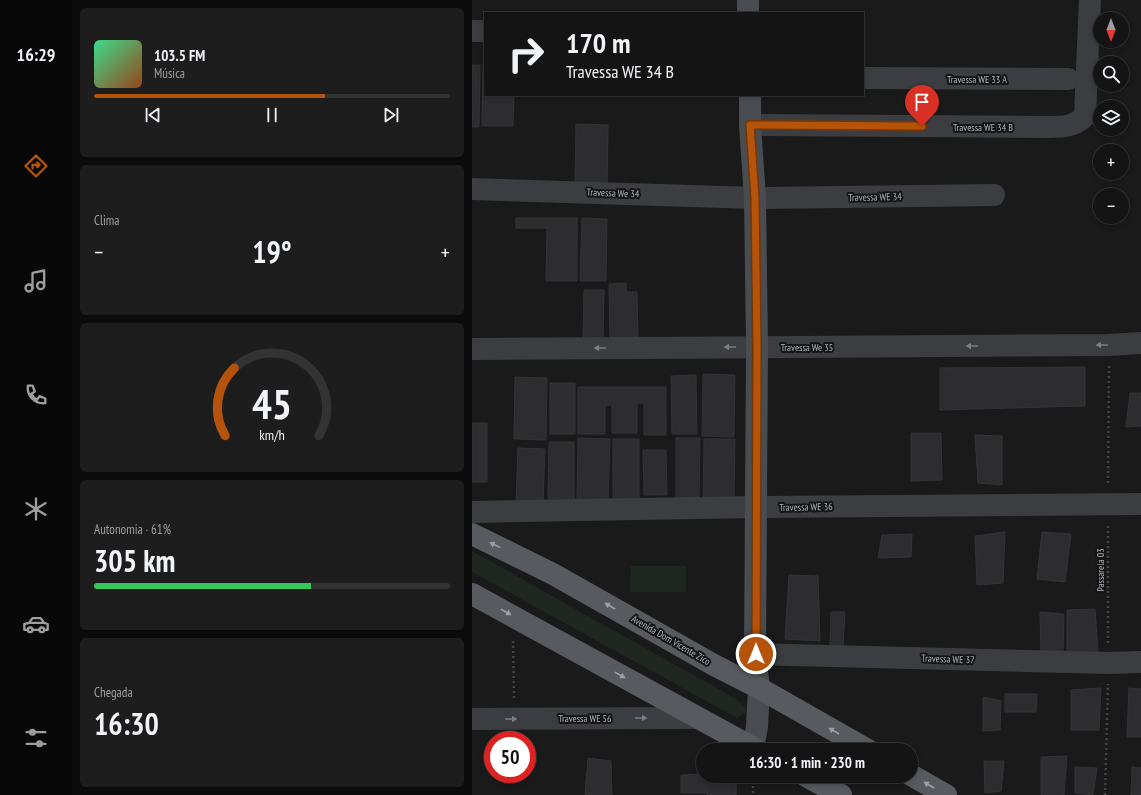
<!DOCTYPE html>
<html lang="pt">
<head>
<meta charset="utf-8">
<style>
	:root { --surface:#141414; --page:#1d1d1d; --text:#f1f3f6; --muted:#9d9ea0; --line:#333334; --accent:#b45309 }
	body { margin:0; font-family:"PT Sans Narrow",sans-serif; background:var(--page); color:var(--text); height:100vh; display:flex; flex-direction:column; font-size:15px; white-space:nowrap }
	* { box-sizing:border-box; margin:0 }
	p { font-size:13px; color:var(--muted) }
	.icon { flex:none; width:22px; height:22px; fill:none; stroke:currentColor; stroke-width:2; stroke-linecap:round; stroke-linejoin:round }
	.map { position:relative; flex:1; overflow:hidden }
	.panel { display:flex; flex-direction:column; gap:8px; padding:8px; background:#0b0b0b; width:400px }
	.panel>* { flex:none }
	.top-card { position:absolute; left:12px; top:12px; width:380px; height:84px; border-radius:0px; box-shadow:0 2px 6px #0003,0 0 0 1px var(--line); background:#141414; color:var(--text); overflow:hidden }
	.needle { width:26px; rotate:180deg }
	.buttons { position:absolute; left:621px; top:12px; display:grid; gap:8px }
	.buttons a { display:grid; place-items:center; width:36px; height:36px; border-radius:50%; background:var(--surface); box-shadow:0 2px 6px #0003,0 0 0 1px var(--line); font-size:20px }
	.speed { position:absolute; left:12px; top:731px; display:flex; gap:8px; font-size:20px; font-weight:700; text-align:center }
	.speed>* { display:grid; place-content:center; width:52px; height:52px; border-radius:50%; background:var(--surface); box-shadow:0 2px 6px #0003,0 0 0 1px var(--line); line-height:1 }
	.speed .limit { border:6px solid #d22; background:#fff; color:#111 }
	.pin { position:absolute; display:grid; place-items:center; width:34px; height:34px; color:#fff; margin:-41px -17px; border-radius:50% 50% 50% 0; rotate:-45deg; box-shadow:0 0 4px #0007 }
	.pin .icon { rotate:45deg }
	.me { position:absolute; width:44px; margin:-22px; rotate:0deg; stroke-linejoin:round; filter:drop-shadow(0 0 3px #0008) }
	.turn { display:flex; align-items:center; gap:14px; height:84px; padding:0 16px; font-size:18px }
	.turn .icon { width:52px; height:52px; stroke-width:2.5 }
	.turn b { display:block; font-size:28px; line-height:34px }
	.big { font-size:30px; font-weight:800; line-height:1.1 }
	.panel .tile { flex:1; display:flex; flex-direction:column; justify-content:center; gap:6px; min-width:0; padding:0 14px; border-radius:6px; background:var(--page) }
	.panel .dial { align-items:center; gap:0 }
	.dial svg { height:104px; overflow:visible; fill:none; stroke:var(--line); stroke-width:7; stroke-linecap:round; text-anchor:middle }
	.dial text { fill:var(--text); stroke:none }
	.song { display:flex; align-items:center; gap:12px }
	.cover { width:48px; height:48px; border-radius:6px; background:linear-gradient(135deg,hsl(150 70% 55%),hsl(20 70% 35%)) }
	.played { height:4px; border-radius:2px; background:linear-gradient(90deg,var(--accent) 65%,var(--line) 65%) }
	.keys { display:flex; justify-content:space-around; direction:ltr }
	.heat { display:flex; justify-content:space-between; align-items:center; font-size:22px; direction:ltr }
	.charge { height:6px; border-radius:3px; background:linear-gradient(90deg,#34c759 61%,var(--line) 0) }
	.trip { position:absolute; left:224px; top:743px; width:222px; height:40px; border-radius:20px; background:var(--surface); box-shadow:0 2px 6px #0003,0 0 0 1px var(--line); font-weight:800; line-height:40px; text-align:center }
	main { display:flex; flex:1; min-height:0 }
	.tab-bar { display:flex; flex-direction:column; width:72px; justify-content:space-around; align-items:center; background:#080808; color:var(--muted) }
	.tab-bar .icon { width:28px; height:28px }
	.tab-bar .on { color:var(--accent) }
	.tab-bar b { font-size:18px; color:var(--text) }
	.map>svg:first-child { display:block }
	.green { fill:#202620 }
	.building { fill:#2d2d2f; stroke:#343437 }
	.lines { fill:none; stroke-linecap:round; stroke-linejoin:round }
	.path { stroke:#414447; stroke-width:2.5; stroke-dasharray:2 3; stroke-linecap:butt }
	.minor { stroke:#3b3d40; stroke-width:22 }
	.secondary { stroke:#494c50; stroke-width:22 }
	.primary { stroke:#575a5e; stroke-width:22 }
	.oneway { fill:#7a7e83 }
	.oneway2 { fill:#9da1a7 }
	.route-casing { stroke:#753606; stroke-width:10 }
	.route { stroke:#b45309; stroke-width:7 }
	.labels { text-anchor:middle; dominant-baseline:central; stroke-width:4; stroke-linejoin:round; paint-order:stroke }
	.street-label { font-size:10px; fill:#aeb3b9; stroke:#151516 }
</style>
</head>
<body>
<main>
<nav class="tab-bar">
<b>16:29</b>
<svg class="icon on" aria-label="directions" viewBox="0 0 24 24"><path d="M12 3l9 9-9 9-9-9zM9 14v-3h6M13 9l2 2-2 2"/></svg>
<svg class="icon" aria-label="music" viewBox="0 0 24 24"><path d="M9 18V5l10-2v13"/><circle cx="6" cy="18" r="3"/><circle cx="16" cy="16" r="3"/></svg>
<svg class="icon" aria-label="phone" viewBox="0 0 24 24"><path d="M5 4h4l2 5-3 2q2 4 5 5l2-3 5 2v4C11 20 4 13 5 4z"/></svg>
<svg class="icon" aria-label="climate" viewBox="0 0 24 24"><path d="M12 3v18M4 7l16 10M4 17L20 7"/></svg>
<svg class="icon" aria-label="car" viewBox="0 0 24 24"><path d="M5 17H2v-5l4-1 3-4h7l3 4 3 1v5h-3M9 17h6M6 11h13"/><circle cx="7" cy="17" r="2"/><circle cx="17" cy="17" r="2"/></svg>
<svg class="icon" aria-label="filters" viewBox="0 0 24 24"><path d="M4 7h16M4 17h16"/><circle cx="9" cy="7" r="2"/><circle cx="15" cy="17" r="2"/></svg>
</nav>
<section class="panel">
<div class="tile">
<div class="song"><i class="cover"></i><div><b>103.5 FM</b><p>Música</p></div></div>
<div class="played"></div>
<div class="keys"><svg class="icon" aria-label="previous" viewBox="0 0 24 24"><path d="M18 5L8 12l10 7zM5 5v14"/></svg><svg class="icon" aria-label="pause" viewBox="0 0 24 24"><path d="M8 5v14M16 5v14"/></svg><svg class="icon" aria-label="next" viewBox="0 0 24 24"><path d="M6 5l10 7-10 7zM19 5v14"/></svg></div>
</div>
<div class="tile"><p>Clima</p>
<div class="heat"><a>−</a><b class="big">19°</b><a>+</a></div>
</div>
<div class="tile dial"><svg viewBox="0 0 100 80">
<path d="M14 69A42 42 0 1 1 86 69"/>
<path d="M14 69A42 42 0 0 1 21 17" stroke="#b45309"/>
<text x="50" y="56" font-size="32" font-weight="700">45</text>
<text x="50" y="72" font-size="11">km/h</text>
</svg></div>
<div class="tile"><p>Autonomia · 61%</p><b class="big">305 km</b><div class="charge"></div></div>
<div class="tile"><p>Chegada</p><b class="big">16:30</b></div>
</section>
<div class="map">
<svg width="669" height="795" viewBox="0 0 669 795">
	<rect width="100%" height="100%" fill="#1a1a1b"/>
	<!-- green -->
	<g class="green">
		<path d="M0 551 264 699 272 706 275 712 265 718 0 572Z"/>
		<path d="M159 566H214V592H158Z"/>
	</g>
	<!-- building -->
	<g class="building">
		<path d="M11 64H13V95H42L41 126H10Z"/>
		<path d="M0 65H8L7 127H0Z"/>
		<path d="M104 124 136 125 135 187 103 186Z"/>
		<path d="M44 218H105V281H74L75 228H44Z"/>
		<path d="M110 218 135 219 134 281H108Z"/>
		<path d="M154 283V292H165L166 342 138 343 137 284Z"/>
		<path d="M112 290H132L131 342 111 341Z"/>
		<path d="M613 367V406L468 410V368Z"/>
		<path d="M231 374 263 375 262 437 230 436Z"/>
		<path d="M224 375 225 434H200L199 376Z"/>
		<path d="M43 377 75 378 74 440 42 439Z"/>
		<rect x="78" y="383" width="25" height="51"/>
		<path d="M106 387H194V435H172V403H165V433H140V405H133V434H106Z"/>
		<path d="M658 393H669V426L654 427Z"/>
		<rect x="0" y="423" width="15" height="59"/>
		<path d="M439 433H469L470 480 439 481Z"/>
		<path d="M503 435 530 436V485L506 483Z"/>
		<path d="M106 438 138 439 136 501H105Z"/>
		<path d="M204 438H228L227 499H204Z"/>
		<rect x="141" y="439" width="26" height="60"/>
		<path d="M232 439H263L262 502 231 501Z"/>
		<path d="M77 442H102V499H76Z"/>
		<path d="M46 448 73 449 71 504 44 503Z"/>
		<path d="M171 450H194L195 495H172Z"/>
		<path d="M533 532 531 583 505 585 503 536Z"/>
		<path d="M570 532 599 534 593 582 565 579Z"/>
		<path d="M440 534 439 557 406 558 410 535Z"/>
		<path d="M317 575 346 576 348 641 313 639Z"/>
		<path d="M623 609 626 653 595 654V610Z"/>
		<path d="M359 612H373L371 647 358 648Z"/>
		<path d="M568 612 592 614 591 651H569Z"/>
		<path d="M629 688 627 730H599V690Z"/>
		<path d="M657 688 669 689V737H655Z"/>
		<path d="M533 694H565L564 712H533Z"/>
		<path d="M511 697 529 701 528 730 511 731Z"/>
		<path d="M595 756 592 795H569V757Z"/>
		<path d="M116 758 139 761 140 795H113Z"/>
		<path d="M512 761H532L529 791 513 793Z"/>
		<path d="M603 767 625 768 621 795 603 793Z"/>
		<path d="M660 767 669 768V795H659Z"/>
		<path d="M231 774V776H264V795H235V793H209V775Z"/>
	</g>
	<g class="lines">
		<!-- path -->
		<g class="path">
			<path d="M636 483 637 366"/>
			<path d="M636 526V643"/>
			<path d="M41 641 42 698"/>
			<path d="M281 776V795"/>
			<path d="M633 795 636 684"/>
		</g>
		<!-- minor -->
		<g class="minor">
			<path d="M0 31H13"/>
			<path d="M391 78 596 79"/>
			<path d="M278 125 576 127C591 127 602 127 613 116L618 0"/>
			<path d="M0 189 283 198 522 195"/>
			<path d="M0 349 637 345 669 343"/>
			<path d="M0 512 283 507 669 504"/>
			<path d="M283 654 636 663 669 662"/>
			<path d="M0 719 226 718"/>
		</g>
		<!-- secondary -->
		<g class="secondary">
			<path d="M276 0V13"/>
			<path d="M278 95V125L283 198 285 347 283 654 287 688 285 727 281 748"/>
		</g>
		<!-- primary -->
		<g class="primary">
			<path d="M0 534 81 574 242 665 287 688 396 750"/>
			<path d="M0 594 285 750"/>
			<path d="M439 775 474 795"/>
			<path d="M334 776 369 795"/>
		</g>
	</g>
	<!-- one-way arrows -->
	<defs><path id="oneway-solid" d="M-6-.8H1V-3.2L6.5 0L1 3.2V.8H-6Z"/></defs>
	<g class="oneway">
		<use href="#oneway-solid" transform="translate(630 345) rotate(180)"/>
		<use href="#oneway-solid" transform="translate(500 346) rotate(180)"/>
		<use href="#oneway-solid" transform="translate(258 347) rotate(180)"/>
		<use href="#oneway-solid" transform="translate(128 348) rotate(180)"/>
		<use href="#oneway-solid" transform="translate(169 718)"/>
		<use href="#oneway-solid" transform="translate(39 719)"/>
	</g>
	<g class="oneway2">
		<use href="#oneway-solid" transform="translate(23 545) rotate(-154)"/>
		<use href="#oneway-solid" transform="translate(138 606) rotate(-150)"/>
		<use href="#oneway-solid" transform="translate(34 612) rotate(29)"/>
		<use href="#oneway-solid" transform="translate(148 675) rotate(29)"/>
		<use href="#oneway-solid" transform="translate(362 731) rotate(-150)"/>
		<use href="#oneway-solid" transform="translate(457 785) rotate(-150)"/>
	</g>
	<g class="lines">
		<defs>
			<path id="route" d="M284 654 285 347 283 198 278 125 450 126"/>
		</defs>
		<!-- route casing -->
		<use href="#route" class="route-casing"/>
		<!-- route -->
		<use href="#route" class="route"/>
	</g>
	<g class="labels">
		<!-- street labels -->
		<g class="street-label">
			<text x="505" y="79">Travessa WE 33 A</text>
			<text x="511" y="127">Travessa WE 34 B</text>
			<text transform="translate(141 193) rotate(2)">Travessa We 34</text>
			<text transform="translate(403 197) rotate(-1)">Travessa WE 34</text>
			<text x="335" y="347">Travessa We 35</text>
			<text transform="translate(334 507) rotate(-1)">Travessa WE 36</text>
			<text transform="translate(628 570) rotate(-90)">Passarela 03</text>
			<text transform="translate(199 640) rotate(30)">Avenida Dom Vicente Zico</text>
			<text transform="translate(476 659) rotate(2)">Travessa WE 37</text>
			<text x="113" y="718">Travessa WE 56</text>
		</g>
	</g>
</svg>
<div class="buttons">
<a><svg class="needle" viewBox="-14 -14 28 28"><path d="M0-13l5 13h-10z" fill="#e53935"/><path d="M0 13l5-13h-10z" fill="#9d9ea0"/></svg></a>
<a><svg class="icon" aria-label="search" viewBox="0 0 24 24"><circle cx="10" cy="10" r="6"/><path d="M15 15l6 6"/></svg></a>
<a><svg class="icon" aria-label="layers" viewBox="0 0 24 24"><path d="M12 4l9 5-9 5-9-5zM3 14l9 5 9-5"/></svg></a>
<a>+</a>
<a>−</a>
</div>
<div class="speed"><div class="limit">50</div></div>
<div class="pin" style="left:450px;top:126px;background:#d93025"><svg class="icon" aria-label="arrive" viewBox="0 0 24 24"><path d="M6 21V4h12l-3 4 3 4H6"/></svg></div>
<svg class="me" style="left:284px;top:654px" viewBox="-20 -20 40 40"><circle r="17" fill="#b45309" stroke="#fff" stroke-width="3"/><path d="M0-11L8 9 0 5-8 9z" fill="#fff"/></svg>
<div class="trip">16:30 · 1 min · 230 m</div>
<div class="top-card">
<div class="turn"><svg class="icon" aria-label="right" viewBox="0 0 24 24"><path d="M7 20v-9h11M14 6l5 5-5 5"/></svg><div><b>170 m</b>Travessa WE 34 B</div></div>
</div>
</div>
</main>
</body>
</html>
